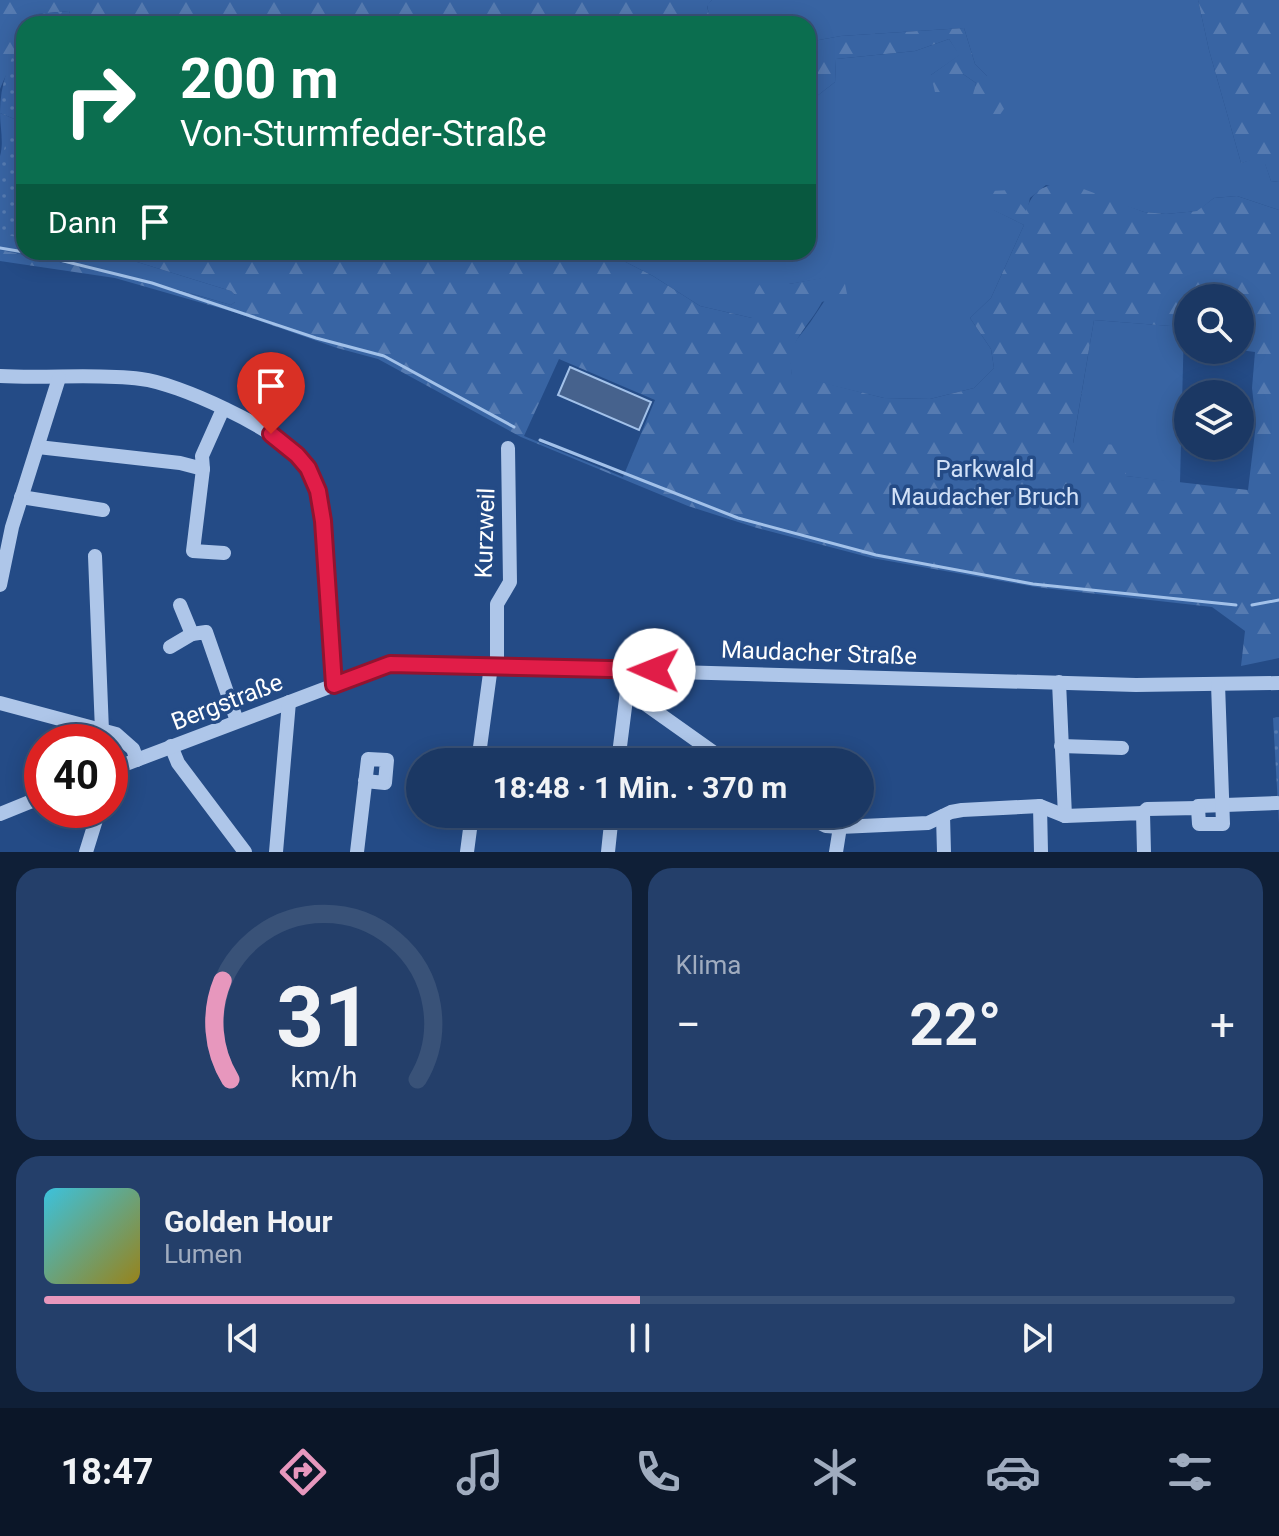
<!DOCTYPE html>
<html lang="de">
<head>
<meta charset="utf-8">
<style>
	:root { --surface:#1b3864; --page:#243f6a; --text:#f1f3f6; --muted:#a0acbf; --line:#395278; --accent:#e797bd }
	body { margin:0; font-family:Roboto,sans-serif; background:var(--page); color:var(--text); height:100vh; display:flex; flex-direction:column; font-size:30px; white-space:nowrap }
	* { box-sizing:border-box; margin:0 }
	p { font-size:26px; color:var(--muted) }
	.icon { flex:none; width:44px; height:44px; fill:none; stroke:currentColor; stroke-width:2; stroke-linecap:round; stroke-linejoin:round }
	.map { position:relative; height:852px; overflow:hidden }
	.drawer { display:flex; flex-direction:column; gap:16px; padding:16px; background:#0f1f37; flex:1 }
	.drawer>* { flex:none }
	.guide { position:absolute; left:16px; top:16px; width:800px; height:244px; border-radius:24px; box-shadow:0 4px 20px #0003,0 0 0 2px var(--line); background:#0b6e4f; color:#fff; overflow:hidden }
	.tools { position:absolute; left:1174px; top:284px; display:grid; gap:16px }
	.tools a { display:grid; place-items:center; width:80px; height:80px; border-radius:50%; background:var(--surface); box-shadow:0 4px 20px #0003,0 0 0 2px var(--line); font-size:40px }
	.speed { position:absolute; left:24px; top:724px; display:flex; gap:16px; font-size:40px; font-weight:700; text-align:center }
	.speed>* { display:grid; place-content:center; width:104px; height:104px; border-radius:50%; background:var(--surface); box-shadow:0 4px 20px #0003,0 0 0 2px var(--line); line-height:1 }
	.speed .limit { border:12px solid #d22; background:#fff; color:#111 }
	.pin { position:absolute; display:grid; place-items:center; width:68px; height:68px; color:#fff; margin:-82px -34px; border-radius:50% 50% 50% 0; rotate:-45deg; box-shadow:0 0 8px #0007 }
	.pin .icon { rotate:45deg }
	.me { position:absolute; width:88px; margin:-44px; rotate:271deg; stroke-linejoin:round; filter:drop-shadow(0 0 6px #0008) }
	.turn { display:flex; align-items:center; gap:28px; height:168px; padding:0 32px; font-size:36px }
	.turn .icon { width:104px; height:104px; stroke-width:2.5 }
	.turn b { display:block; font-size:56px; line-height:68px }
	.then { display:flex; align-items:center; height:76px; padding:0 32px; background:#0003; gap:16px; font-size:30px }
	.big { font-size:60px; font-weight:700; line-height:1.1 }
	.drawer .tile { flex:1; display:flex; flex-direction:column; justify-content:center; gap:12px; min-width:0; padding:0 28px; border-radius:24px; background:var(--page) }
	.drawer .dial { align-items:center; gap:0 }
	.dial svg { height:208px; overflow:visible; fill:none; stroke:var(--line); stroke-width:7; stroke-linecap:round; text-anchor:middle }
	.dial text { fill:var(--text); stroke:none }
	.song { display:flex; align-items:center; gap:24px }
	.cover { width:96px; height:96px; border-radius:12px; background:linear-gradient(135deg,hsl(190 70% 55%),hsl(50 70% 35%)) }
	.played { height:8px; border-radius:4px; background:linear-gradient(90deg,var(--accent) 50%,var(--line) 50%) }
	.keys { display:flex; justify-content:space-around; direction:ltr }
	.heat { display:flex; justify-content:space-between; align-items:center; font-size:44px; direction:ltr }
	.drawer .tiles { flex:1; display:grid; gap:16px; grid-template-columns:1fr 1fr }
	.tile:last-child { grid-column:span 2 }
	.trip { position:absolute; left:406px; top:748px; width:468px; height:80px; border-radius:40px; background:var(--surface); box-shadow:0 4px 20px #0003,0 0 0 2px var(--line); font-weight:700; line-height:80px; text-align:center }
	.dock { display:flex; height:128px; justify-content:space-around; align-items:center; background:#0b1628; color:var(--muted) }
	.dock .icon { width:56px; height:56px }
	.dock .active { color:var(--accent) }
	.dock b { font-size:36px; color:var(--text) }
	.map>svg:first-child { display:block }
	.grass { fill:#3864a3 }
	.forest { fill:url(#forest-firs); fill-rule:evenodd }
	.park { fill:url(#park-dots) }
	.water { fill:#46628d; stroke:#a2c1e9; stroke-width:2 }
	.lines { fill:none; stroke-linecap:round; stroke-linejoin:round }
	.stream { stroke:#a2c1e9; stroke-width:3 }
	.minor { stroke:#aec6e9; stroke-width:14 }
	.route-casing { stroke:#92132f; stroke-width:20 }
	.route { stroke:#e11d48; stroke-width:14 }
	.labels { text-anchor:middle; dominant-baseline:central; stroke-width:7; stroke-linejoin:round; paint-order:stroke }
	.park-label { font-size:24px; fill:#d2e1f7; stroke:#244b86 }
	.street-label { font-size:24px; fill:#fff; stroke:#244b86 }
</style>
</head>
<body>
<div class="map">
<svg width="1279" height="852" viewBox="0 0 1279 852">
	<defs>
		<pattern id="forest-firs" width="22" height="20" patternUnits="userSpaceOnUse" patternTransform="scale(2)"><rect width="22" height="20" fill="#3864a3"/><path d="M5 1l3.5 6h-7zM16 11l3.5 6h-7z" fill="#567bb1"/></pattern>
		<pattern id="park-dots" width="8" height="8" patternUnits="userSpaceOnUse" patternTransform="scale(2)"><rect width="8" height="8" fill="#3864a3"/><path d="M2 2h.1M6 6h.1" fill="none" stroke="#567bb1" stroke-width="1.8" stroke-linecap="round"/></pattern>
	</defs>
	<rect width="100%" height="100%" fill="#244b86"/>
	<!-- grass -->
	<g class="grass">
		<path d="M712 0H1198L1209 50 1241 163 1256 158 1265 163 1271 181 1279 182V210L1237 196 1214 198 1198 211 1166 214 1144 212 1117 203 1046 185 1030 198 1027 212 994 210 1024 225 991 298 970 318 991 349 994 368 974 388 930 399 884 398 792 376C786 343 798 341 813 318 823 303 832 289 843 275L789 284 752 318 700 306 653 276 606 252H808V103L835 82 836 59 915 51 949 39 960 55 931 75 963 74 976 83 972 102 987 76 975 64 964 28 841 36 808 42V24H711L707 5Z"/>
		<path d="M0 113 24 123V252H116L121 257 231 291 235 295V302L231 305C155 282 78 265 0 250V156C4 143 0 127 0 113Z"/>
		<path d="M1094 320 1184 327 1180 483 1126 476 1073 444Z"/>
	</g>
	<!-- forest -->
	<g class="forest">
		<path d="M0 0H712L707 6 711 24H74L69 11 37 14 31 24H24C24 40 7 72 0 89Z"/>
		<path d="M1198 0H1279V182L1271 181 1265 164 1256 159 1241 163 1209 50Z"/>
		<path d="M964 28 975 64 987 76 1003 74 1010 83 1006 106 999 116 979 112 971 102 976 83 963 74 950 92H935L931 75 959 55 949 39 915 51 836 59 835 82 808 103V42L841 36Z"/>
		<path d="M1065 182 1144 212 1166 214 1197 211 1214 198 1237 196 1279 210V658L1241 666 1245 631 1212 607 1035 587 872 558 757 528 688 506 521 437 378 359 337 348 237 313 115 278 0 261V250C78 265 155 283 231 305L235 302V295L231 291 121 257 116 252H389L396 255 406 252H606L653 276 700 306 752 318C752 303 752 287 768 278L789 284 843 274 847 294 822 302C807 330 786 341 792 375L884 398 930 399 974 388 994 368 991 349 970 318 991 298 1024 225 993 210 991 191 1010 190 1026 211C1033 189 1043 186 1065 182ZM1188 298H1240V350L1255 352 1252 388 1256 424 1248 490 1126 476 1124 445 1073 443 1094 320 1183 327V344L1188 345ZM559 359 655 400 623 477 524 436Z"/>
	</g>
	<!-- park -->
	<g class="park">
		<path d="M69 11 74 24H31L37 14Z"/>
		<path d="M24 35V123L0 113C0 84 9 60 24 35Z"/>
		<path d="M8 136 24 142V238L0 234V163Z"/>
		<path d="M1279 717V823L1273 718Z"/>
	</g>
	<!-- water -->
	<path class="water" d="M570 367 651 402 639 430 558 395Z"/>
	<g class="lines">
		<!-- stream -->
		<g class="stream">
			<path d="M0 248 24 252"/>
			<path d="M27 252 152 283 316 338 384 356 514 427"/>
			<path d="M540 440 738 518 876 555 1033 584 1236 605"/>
			<path d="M1252 605 1279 600"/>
		</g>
		<!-- minor -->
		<g class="minor">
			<path d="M0 376C47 379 94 373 141 379 178 383 274 428 299 456 311 471 317 487 321 506L334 685"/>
			<path d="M223 409 202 456 203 469 193 551 224 553"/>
			<path d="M38 447 180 463 203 469"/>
			<path d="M21 497 103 510"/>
			<path d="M95 556 102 731"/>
			<path d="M0 585 12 527 59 378"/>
			<path d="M180 605 192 634 206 632 237 721"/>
			<path d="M170 647 192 634"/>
			<path d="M497 666V604L510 582 508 448"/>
			<path d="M623 670V683L627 691 727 762"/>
			<path d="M1059 682 1065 816"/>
			<path d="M0 703 116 734 133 749 137 760"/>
			<path d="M171 746 178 763 245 852"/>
			<path d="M1061 746 1122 748"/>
			<path d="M478 762 491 666"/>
			<path d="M618 762 627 691"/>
			<path d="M110 770 390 664 1136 685 1279 683"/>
			<path d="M1040 806 1041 852"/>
			<path d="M1198 808V806L1277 803"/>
			<path d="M1143 813 1147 809 1198 808 1199 824H1223L1218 684"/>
			<path d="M0 814 42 797"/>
			<path d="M802 814 826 826 840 827 928 823 951 812 962 810 1040 806 1065 816 1143 813 1144 852"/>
			<path d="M943 816 944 852"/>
			<path d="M86 852 99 810"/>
			<path d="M276 852 289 702"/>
			<path d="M357 852 368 759 387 760 385 783 365 781"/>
			<path d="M467 852 472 814"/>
			<path d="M608 852 612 814"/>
			<path d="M836 852 840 827"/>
		</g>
	</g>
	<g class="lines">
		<defs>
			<path id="route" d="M271 434 297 455 308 468 318 491 323 521 334 685 390 664 654 670"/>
		</defs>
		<!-- route casing -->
		<use href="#route" class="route-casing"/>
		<!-- route -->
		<use href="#route" class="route"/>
	</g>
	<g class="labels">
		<!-- park labels -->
		<g class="park-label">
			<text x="985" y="469">Parkwald<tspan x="985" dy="28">Maudacher Bruch</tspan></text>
		</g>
		<!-- street labels -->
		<g class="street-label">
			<text transform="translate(485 533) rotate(-88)">Kurzweil</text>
			<text transform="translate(819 653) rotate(2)">Maudacher Straße</text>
			<text transform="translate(227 702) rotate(-21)">Bergstraße</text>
		</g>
	</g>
</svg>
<div class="tools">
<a><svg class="icon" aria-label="search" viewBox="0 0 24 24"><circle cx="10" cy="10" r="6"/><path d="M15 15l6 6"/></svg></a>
<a><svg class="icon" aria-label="layers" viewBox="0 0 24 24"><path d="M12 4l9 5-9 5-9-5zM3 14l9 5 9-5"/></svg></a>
</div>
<div class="speed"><div class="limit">40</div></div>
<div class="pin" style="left:271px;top:434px;background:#d93025"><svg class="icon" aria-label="arrive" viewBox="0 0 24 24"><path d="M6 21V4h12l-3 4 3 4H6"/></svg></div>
<svg class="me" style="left:654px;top:670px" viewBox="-20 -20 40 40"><circle r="19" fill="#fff"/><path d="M0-13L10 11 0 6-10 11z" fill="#e11d48"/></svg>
<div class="trip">18:48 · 1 Min. · 370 m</div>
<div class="guide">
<div class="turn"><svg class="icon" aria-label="right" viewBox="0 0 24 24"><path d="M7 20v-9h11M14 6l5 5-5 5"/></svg><div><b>200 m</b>Von-Sturmfeder-Straße</div></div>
<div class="then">Dann<svg class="icon" aria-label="arrive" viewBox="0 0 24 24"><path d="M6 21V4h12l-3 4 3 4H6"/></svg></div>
</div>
</div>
<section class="drawer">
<div class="tiles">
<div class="tile dial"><svg viewBox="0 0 100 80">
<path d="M14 69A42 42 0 1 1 86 69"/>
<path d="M14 69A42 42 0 0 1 11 31" stroke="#e797bd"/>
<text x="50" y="56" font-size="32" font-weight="700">31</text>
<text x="50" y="72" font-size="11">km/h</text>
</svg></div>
<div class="tile"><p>Klima</p>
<div class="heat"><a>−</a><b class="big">22°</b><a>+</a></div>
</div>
<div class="tile">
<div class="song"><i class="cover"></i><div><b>Golden Hour</b><p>Lumen</p></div></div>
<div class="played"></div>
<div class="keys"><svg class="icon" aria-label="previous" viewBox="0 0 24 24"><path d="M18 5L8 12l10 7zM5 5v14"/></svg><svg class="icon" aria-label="pause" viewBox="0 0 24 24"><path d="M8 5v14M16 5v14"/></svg><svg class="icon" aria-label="next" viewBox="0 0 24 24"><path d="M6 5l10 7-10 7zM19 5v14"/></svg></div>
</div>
</div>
</section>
<nav class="dock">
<b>18:47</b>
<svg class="icon active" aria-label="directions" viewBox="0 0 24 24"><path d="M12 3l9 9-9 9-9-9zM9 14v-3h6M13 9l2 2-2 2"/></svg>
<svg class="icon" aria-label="music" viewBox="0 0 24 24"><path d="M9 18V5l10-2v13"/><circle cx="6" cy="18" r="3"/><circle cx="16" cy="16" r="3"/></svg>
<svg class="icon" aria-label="phone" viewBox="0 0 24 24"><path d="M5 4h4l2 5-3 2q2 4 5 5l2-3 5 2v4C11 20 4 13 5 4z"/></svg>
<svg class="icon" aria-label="climate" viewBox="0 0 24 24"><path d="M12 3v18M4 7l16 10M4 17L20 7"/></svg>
<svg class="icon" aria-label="car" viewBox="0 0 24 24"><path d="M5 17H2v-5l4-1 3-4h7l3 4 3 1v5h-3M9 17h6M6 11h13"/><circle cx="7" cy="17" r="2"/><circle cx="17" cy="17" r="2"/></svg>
<svg class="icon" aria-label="filters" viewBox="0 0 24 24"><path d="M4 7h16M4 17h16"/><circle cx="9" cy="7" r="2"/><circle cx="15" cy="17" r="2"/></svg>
</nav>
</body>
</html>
